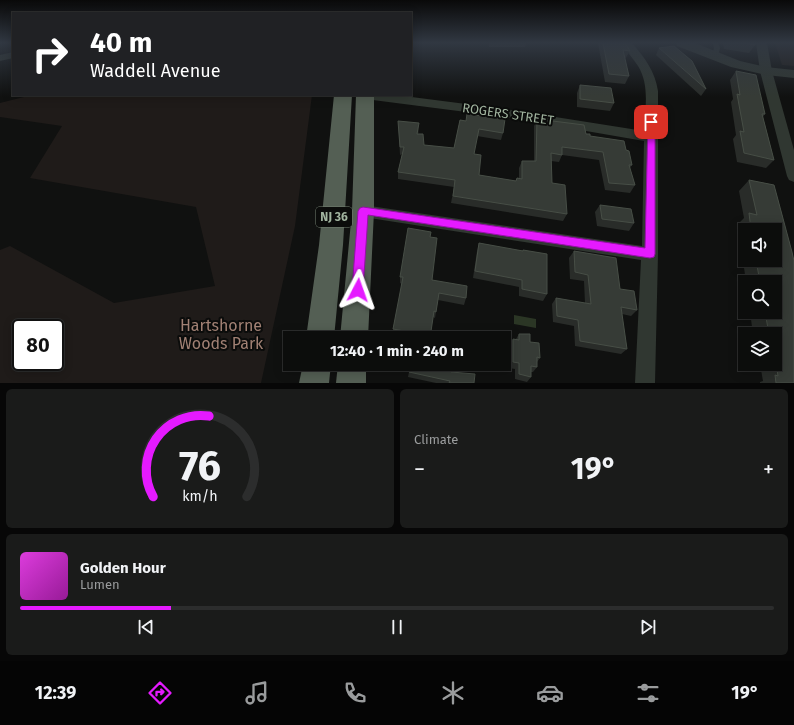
<!DOCTYPE html>
<html lang="en">
<head>
<meta charset="utf-8">
<style>
	:root { --surface:#0c0d0c; --page:#1a1b1a; --text:#f1f3f6; --muted:#9a9c9d; --line:#2c2d2d; --accent:#e51aff }
	body { margin:0; font-family:"Fira Sans",sans-serif; background:var(--page); color:var(--text); height:100vh; display:flex; flex-direction:column; font-size:15px; white-space:nowrap }
	* { box-sizing:border-box; margin:0 }
	p { font-size:13px; color:var(--muted) }
	.icon { flex:none; width:22px; height:22px; fill:none; stroke:currentColor; stroke-width:2; stroke-linecap:round; stroke-linejoin:round }
	.map { position:relative; height:383px; overflow:hidden }
	.panel { display:flex; flex-direction:column; gap:6px; padding:6px; background:#070707; flex:1 }
	.panel>* { flex:none }
	.top-card { position:absolute; left:12px; top:12px; width:400px; height:84px; border-radius:0px; box-shadow:0 2px 10px #0003,0 0 0 1px var(--line); background:#202124; color:#fff; overflow:hidden }
	.buttons { position:absolute; left:738px; top:223px; display:grid; gap:8px }
	.buttons a { display:grid; place-items:center; width:44px; height:44px; border-radius:0px; background:var(--surface); box-shadow:0 2px 10px #0003,0 0 0 1px var(--line); font-size:20px }
	.speed { position:absolute; left:12px; top:319px; display:flex; gap:8px; font-size:20px; font-weight:700; text-align:center }
	.speed>* { display:grid; place-content:center; width:52px; height:52px; border-radius:50%; background:var(--surface); box-shadow:0 2px 10px #0003,0 0 0 1px var(--line); line-height:1 }
	.speed .limit { border:2px solid #111; border-radius:6px; background:#fff; color:#111 }
	.pin { position:absolute; display:grid; place-items:center; width:34px; height:34px; color:#fff; margin:-17px; border-radius:8px; box-shadow:0 2px 6px #0006 }
	.me { position:absolute; width:44px; margin:-22px; rotate:4deg; stroke-linejoin:round; filter:drop-shadow(0 0 3px #0008) }
	.turn { display:flex; align-items:center; gap:14px; height:84px; padding:0 12px; font-size:18px }
	.turn .icon { width:52px; height:52px; stroke-width:2.5 }
	.turn b { display:block; font-size:28px; line-height:34px }
	.big { font-size:30px; font-weight:700; line-height:1.1 }
	.panel .widget { flex:1; display:flex; flex-direction:column; justify-content:center; gap:6px; min-width:0; padding:0 14px; border-radius:6px; background:var(--page) }
	.panel .dial { align-items:center; gap:0 }
	.dial svg { height:104px; overflow:visible; fill:none; stroke:var(--line); stroke-width:7; stroke-linecap:round; text-anchor:middle }
	.dial text { fill:var(--text); stroke:none }
	.song { display:flex; align-items:center; gap:12px }
	.cover { width:48px; height:48px; border-radius:6px; background:linear-gradient(135deg,hsl(300 70% 55%),hsl(300 70% 35%)) }
	.played { height:4px; border-radius:2px; background:linear-gradient(90deg,var(--accent) 20%,var(--line) 20%) }
	.keys { display:flex; justify-content:space-around; direction:ltr }
	.heat { display:flex; justify-content:space-between; align-items:center; font-size:22px; direction:ltr }
	.panel .tiles { flex:1; display:grid; gap:6px; grid-template-columns:1fr 1fr }
	.widget:last-child { grid-column:span 2 }
	.trip { position:absolute; left:283px; top:331px; width:228px; height:40px; border-radius:0px; background:var(--surface); box-shadow:0 2px 10px #0003,0 0 0 1px var(--line); font-weight:700; line-height:40px; text-align:center }
	.dock { display:flex; height:64px; justify-content:space-around; align-items:center; background:#050505; color:var(--muted) }
	.dock .icon { width:28px; height:28px }
	.dock .selected { color:var(--accent) }
	.dock b { font-size:18px; color:var(--text) }
	.map>svg:first-child { display:block }
	.green { fill:#1f1b19; fill-rule:evenodd }
	.water { fill:#2b3625 }
	.lines { fill:none; stroke-linecap:round; stroke-linejoin:round }
	.service { fill:#303731; fill-rule:evenodd }
	.minor { fill:#303731; fill-rule:evenodd }
	.tertiary { fill:#303731; fill-rule:evenodd }
	.trunk { fill:#545f54; fill-rule:evenodd }
	.wall { fill:#292c29; fill-rule:evenodd }
	.shaded-wall { fill:#1a1b1a }
	.building { fill:#363b36; stroke:#474e46 }
	.route { fill:#e51aff; stroke:#9511a6 }
	.labels { text-anchor:middle; dominant-baseline:central; stroke-width:4; stroke-linejoin:round; paint-order:stroke }
	.shield { fill:#0b0c0b; stroke:#748273; stroke-width:1 }
	.shield-label { font-size:12px; font-weight:bold; fill:#a1b49f }
	.street-label { font-size:13px; fill:#a1b49f; stroke:#0b0c0b }
	.near-park-label { font-size:16px; fill:#a18174; stroke:#0b0c0b }
</style>
</head>
<body>
<div class="map">
<svg width="794" height="383" viewBox="0 0 794 383">
	<rect width="100%" height="100%" fill="#101110"/>
	<!-- green -->
	<g class="green">
		<path d="M775 43H794V66L782 65Z"/>
		<path d="M32 95H312L295 226 261 383H0V250L10 246 114 303 215 286 196 207 30 178 62 126 0 117V103ZM21 328H55V362H21Z"/>
	</g>
	<!-- water -->
	<path class="water" d="M514 315 536 319V328L514 324Z"/>
	<g class="lines">
		<!-- service -->
		<path class="service" d="M713 43H718L720 48 718 56 715 58 712 56 714 48Z"/>
		<!-- minor -->
		<g class="minor">
			<path d="M621 43H632C645 58 655 71 658 91V254L655 383H635L641 260 363 217 358 215 355 211 358 207 363 205 642 246 644 141 505 117 365 99 361 98 359 95H396L505 109 644 131C645 110 650 85 638 66 633 58 626 51 621 43Z"/>
			<path d="M756 43H767L772 71 794 150V182L789 180 787 176 760 71Z"/>
			<path d="M13 52V58L0 61V55Z"/>
		</g>
		<!-- tertiary -->
		<path class="tertiary" d="M676 43H695L740 61 766 67 794 70V78L766 75 731 67 677 46Z"/>
		<!-- trunk -->
		<g class="trunk">
			<path d="M334 95H352L343 245 334 338H306L319 245Z"/>
			<path d="M356 95H374V211L368 338H340L352 211Z"/>
			<path d="M303 364H331L329 383H299Z"/>
			<path d="M338 364H366V383H336Z"/>
		</g>
	</g>
	<!-- wall -->
	<g class="wall">
		<path d="M489 43H526L525 47H489Z"/>
		<path d="M598 43H625L630 51 625 59 629 76 625 84 605 82Z"/>
		<path d="M723 43H755V45L749 53 724 49Z"/>
		<path d="M659 48 706 89 701 96 656 55Z"/>
		<path d="M736 71 765 114 763 117 774 160 766 168 737 162 733 139 736 135 731 102 733 99 730 80Z"/>
		<path d="M580 85 614 103 610 111 577 107V93Z"/>
		<path d="M537 119 586 134 590 136 626 150 632 165 630 168 635 185 630 193 605 190 599 160 562 155 559 162 551 161 552 183 567 214 563 221 451 203 454 187 398 179V172L402 154 400 155 398 121 419 131 418 134 424 145 454 148 460 120 503 133 501 140 477 136 474 154 479 175 516 181 517 178H519V168L522 161H534V126Z"/>
		<path d="M749 180 774 185 792 252 794 261V383H760V382L763 381 760 364H775V334H753L750 312H775V282H746L738 224 744 218 739 191ZM745 230H775V260H745Z"/>
		<path d="M600 205 634 223 629 231 597 226 595 212Z"/>
		<path d="M431 237 432 280 466 298 464 305 438 300 435 318 433 317 430 338H409L393 335V329L402 284 400 283V277Z"/>
		<path d="M479 243 523 251V250L547 294 543 301 519 296V287L473 278 477 251Z"/>
		<path d="M574 251 620 289 637 310 631 316 622 314 627 349 621 354 575 346 574 326 553 322 552 304 556 298 585 303 584 281 570 279 569 258Z"/>
		<path d="M519 334 530 342 540 358 537 362V367L533 372H531V377L527 382 515 379V369L509 368 510 344 513 339H516Z"/>
		<path d="M409 372H451L474 383H436L408 377Z"/>
	</g>
	<!-- shaded-wall -->
	<path class="shaded-wall" d="M419 123V131L416 142 417 134Z"/>
	<!-- building -->
	<g class="building">
		<path d="M603 43H625L630 51 623 50 629 76 609 74Z"/>
		<path d="M744 43H755V45Z"/>
		<path d="M674 46 692 61 706 89 659 48Z"/>
		<path d="M736 71 756 75 765 114H762L774 160 744 153 740 131 744 132 737 94 740 95Z"/>
		<path d="M580 85 611 88 614 103 580 99Z"/>
		<path d="M467 114 505 119 503 133 479 129 474 154 481 155 479 175 516 181 517 178 522 179V161H536L537 119 584 125 586 134H590V136L624 141 626 150 629 151 632 165H629L635 185 609 183 603 152 562 147V155L551 153 552 183 565 185 567 214 453 196 455 180 398 172 404 147H400L398 121 419 123 417 134H423L424 145 454 148 460 120 466 121Z"/>
		<path d="M749 180 774 185 792 252 794 261V383H776L775 375 778 376 775 356V334H769L765 312H775V282H760L756 260H775V230H751L749 213 757 215Z"/>
		<path d="M600 205 631 209 634 223 602 219Z"/>
		<path d="M408 228 431 232 430 237 437 238 432 280 467 286 466 298 439 293 436 312 434 311 430 338H415L416 333 393 329 403 277H400Z"/>
		<path d="M479 243 523 251V250L547 254V294L522 289V280L475 271Z"/>
		<path d="M574 251 616 258 620 289 634 291 637 310 621 307 627 349 580 341 578 320 557 316 556 298 591 304 588 275 575 272Z"/>
		<path d="M519 334H530V342L539 343 540 358 537 357V367L531 366V377L519 374V363L513 362V339L519 340Z"/>
		<path d="M410 364H452L451 372 475 374 474 383H449L450 381 409 372Z"/>
	</g>
	<!-- sky -->
	<linearGradient id="sky" x2="0" y2="1"><stop stop-color="#090909"/><stop offset="0.44" stop-color="#313842"/><stop offset="1" stop-color="#313842" stop-opacity="0"/></linearGradient>
	<rect width="794" height="97" fill="url(#sky)"/>
	<!-- route -->
	<path class="route" d="M648 120H653L655 122V254L654 257 650 258 368 215 363 290 361 294 358 295 354 294 352 290 358 211 360 208 363 207 645 248Z"/>
	<g class="labels">
		<!-- shield labels -->
		<rect class="shield" x="316" y="207" width="36" height="20" rx="3"/>
		<g class="shield-label">
			<text x="334" y="217">NJ 36</text>
		</g>
		<!-- street labels -->
		<g class="street-label">
			<text transform="translate(508 114) rotate(8)">ROGERS STREET</text>
		</g>
		<!-- near-park labels -->
		<g class="near-park-label">
			<text x="221" y="325">Hartshorne<tspan x="221" dy="18">Woods Park</tspan></text>
		</g>
	</g>
</svg>
<div class="buttons">
<a><svg class="icon" aria-label="sound" viewBox="0 0 24 24"><path d="M4 9h4l5-4v14l-5-4H4zM17 9q2 3 0 6"/></svg></a>
<a><svg class="icon" aria-label="search" viewBox="0 0 24 24"><circle cx="10" cy="10" r="6"/><path d="M15 15l6 6"/></svg></a>
<a><svg class="icon" aria-label="layers" viewBox="0 0 24 24"><path d="M12 4l9 5-9 5-9-5zM3 14l9 5 9-5"/></svg></a>
</div>
<div class="speed"><div class="limit">80</div></div>
<div class="pin" style="left:651px;top:122px;background:#d93025"><svg class="icon" aria-label="arrive" viewBox="0 0 24 24"><path d="M6 21V4h12l-3 4 3 4H6"/></svg></div>
<svg class="me" style="left:358px;top:290px" viewBox="-20 -20 40 40"><path d="M0-17L14 15 0 8-14 15z" fill="#e51aff" stroke="#fff" stroke-width="4"/></svg>
<div class="trip">12:40 · 1 min · 240 m</div>
<div class="top-card">
<div class="turn"><svg class="icon" aria-label="right" viewBox="0 0 24 24"><path d="M7 20v-9h11M14 6l5 5-5 5"/></svg><div><b>40 m</b>Waddell Avenue</div></div>
</div>
</div>
<section class="panel">
<div class="tiles">
<div class="widget dial"><svg viewBox="0 0 100 80">
<path d="M14 69A42 42 0 1 1 86 69"/>
<path d="M14 69A42 42 0 0 1 57 7" stroke="#e51aff"/>
<text x="50" y="56" font-size="32" font-weight="700">76</text>
<text x="50" y="72" font-size="11">km/h</text>
</svg></div>
<div class="widget"><p>Climate</p>
<div class="heat"><a>−</a><b class="big">19°</b><a>+</a></div>
</div>
<div class="widget">
<div class="song"><i class="cover"></i><div><b>Golden Hour</b><p>Lumen</p></div></div>
<div class="played"></div>
<div class="keys"><svg class="icon" aria-label="previous" viewBox="0 0 24 24"><path d="M18 5L8 12l10 7zM5 5v14"/></svg><svg class="icon" aria-label="pause" viewBox="0 0 24 24"><path d="M8 5v14M16 5v14"/></svg><svg class="icon" aria-label="next" viewBox="0 0 24 24"><path d="M6 5l10 7-10 7zM19 5v14"/></svg></div>
</div>
</div>
</section>
<nav class="dock">
<b>12:39</b>
<svg class="icon selected" aria-label="directions" viewBox="0 0 24 24"><path d="M12 3l9 9-9 9-9-9zM9 14v-3h6M13 9l2 2-2 2"/></svg>
<svg class="icon" aria-label="music" viewBox="0 0 24 24"><path d="M9 18V5l10-2v13"/><circle cx="6" cy="18" r="3"/><circle cx="16" cy="16" r="3"/></svg>
<svg class="icon" aria-label="phone" viewBox="0 0 24 24"><path d="M5 4h4l2 5-3 2q2 4 5 5l2-3 5 2v4C11 20 4 13 5 4z"/></svg>
<svg class="icon" aria-label="climate" viewBox="0 0 24 24"><path d="M12 3v18M4 7l16 10M4 17L20 7"/></svg>
<svg class="icon" aria-label="car" viewBox="0 0 24 24"><path d="M5 17H2v-5l4-1 3-4h7l3 4 3 1v5h-3M9 17h6M6 11h13"/><circle cx="7" cy="17" r="2"/><circle cx="17" cy="17" r="2"/></svg>
<svg class="icon" aria-label="filters" viewBox="0 0 24 24"><path d="M4 7h16M4 17h16"/><circle cx="9" cy="7" r="2"/><circle cx="15" cy="17" r="2"/></svg>
<b>19°</b>
</nav>
</body>
</html>
